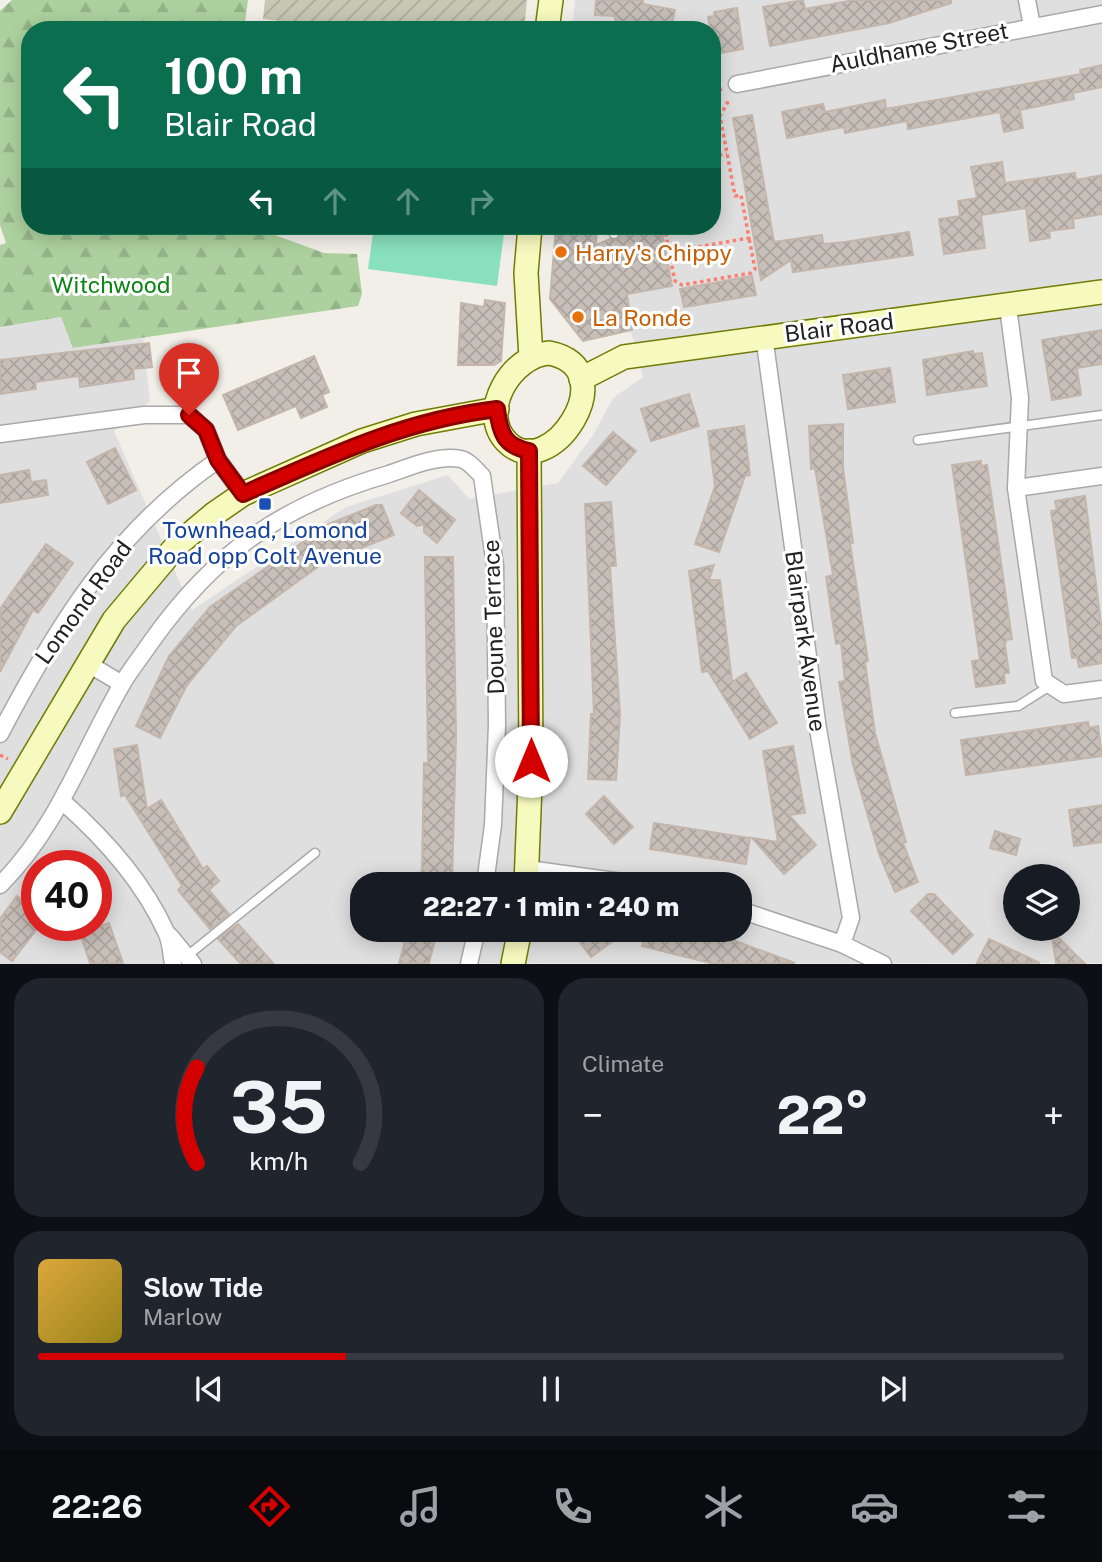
<!DOCTYPE html>
<html lang="en">
<head>
<meta charset="utf-8">
<style>
	:root { --surface:#171b24; --page:#20242c; --text:#f1f3f6; --muted:#9ea1a6; --line:#363941; --accent:#d40000 }
	body { margin:0; font-family:"Public Sans",sans-serif; background:var(--page); color:var(--text); height:100vh; display:flex; flex-direction:column; font-size:26px; white-space:nowrap }
	* { box-sizing:border-box; margin:0 }
	p { font-size:23px; color:var(--muted) }
	.icon { flex:none; width:38px; height:38px; fill:none; stroke:currentColor; stroke-width:2; stroke-linecap:round; stroke-linejoin:round }
	.map { position:relative; height:964px; overflow:hidden }
	.panel { display:flex; flex-direction:column; gap:14px; padding:14px; background:#0d0f14; flex:1 }
	.panel>* { flex:none }
	.top-card { position:absolute; left:21px; top:21px; width:700px; height:214px; border-radius:28px; box-shadow:0 4px 18px #0003; background:#0b6e4f; color:#fff; overflow:hidden }
	.tools { position:absolute; left:1003px; top:864px; display:grid; gap:14px }
	.tools a { display:grid; place-items:center; width:77px; height:77px; border-radius:50%; background:var(--surface); box-shadow:0 4px 18px #0003; font-size:35px }
	.speed { position:absolute; left:21px; top:850px; display:flex; gap:14px; font-size:35px; font-weight:700; text-align:center }
	.speed>* { display:grid; place-content:center; width:91px; height:91px; border-radius:50%; background:var(--surface); box-shadow:0 4px 18px #0003; line-height:1 }
	.speed .limit { border:10px solid #d22; background:#fff; color:#111 }
	.pin { position:absolute; display:grid; place-items:center; width:60px; height:60px; color:#fff; margin:-72px -30px; border-radius:50% 50% 50% 0; rotate:-45deg; box-shadow:0 0 7px #0007 }
	.pin .icon { rotate:45deg }
	.me { position:absolute; width:77px; margin:-38px; rotate:0deg; stroke-linejoin:round; filter:drop-shadow(0 0 5px #0008) }
	.turn { display:flex; align-items:center; gap:24px; height:147px; padding:0 28px; font-size:32px }
	.turn .icon { width:91px; height:91px; stroke-width:2.5 }
	.turn b { display:block; font-size:49px; line-height:60px }
	.lanes { display:flex; align-items:center; height:66px; padding:0 28px; background:#0003; justify-content:center; gap:35px; direction:ltr }
	.lanes .off { opacity:.35 }
	.big { font-size:52px; font-weight:800; line-height:1.1 }
	.panel .tile { flex:1; display:flex; flex-direction:column; justify-content:center; gap:10px; min-width:0; padding:0 24px; border-radius:28px; background:var(--page) }
	.panel .dial { align-items:center; gap:0 }
	.dial svg { height:182px; overflow:visible; fill:none; stroke:var(--line); stroke-width:7; stroke-linecap:round; text-anchor:middle }
	.dial text { fill:var(--text); stroke:none }
	.song { display:flex; align-items:center; gap:21px }
	.cover { width:84px; height:84px; border-radius:10px; background:linear-gradient(135deg,hsl(40 70% 55%),hsl(50 70% 35%)) }
	.played { height:7px; border-radius:4px; background:linear-gradient(90deg,var(--accent) 30%,var(--line) 30%) }
	.keys { display:flex; justify-content:space-around; direction:ltr }
	.heat { display:flex; justify-content:space-between; align-items:center; font-size:38px; direction:ltr }
	.panel .tiles { flex:1; display:grid; gap:14px; grid-template-columns:1fr 1fr }
	.tile:last-child { grid-column:span 2 }
	.trip { position:absolute; left:350px; top:872px; width:402px; height:70px; border-radius:28px; background:var(--surface); box-shadow:0 4px 18px #0003; font-weight:800; line-height:70px; text-align:center }
	.dock { display:flex; height:112px; justify-content:space-around; align-items:center; background:#090b0e; color:var(--muted) }
	.dock .icon { width:49px; height:49px }
	.dock .current { color:var(--accent) }
	.dock b { font-size:32px; color:var(--text) }
	.map>svg:first-child { display:block }
	.residential { fill:#e0dfdf; fill-rule:evenodd }
	.construction { fill:url(#construction-furrows) }
	.forest { fill:url(#forest-firs) }
	.pitch { fill:#88e0be }
	.building { fill:url(#building-cross-hatch); stroke:#c4b6ab; stroke-width:2 }
	.lines { fill:none; stroke-linecap:round; stroke-linejoin:round }
	.lane-casing { stroke:#a9a9a9; stroke-width:11 }
	.street-casing { stroke:#a9a9a9; stroke-width:19 }
	.secondary-casing { stroke:#707d05; stroke-width:26 }
	.path { stroke:#fa8072; stroke-width:3.5; stroke-dasharray:3.5 3.5; stroke-linecap:butt }
	.lane { stroke:#fff; stroke-width:8 }
	.street { stroke:#fff; stroke-width:16 }
	.secondary { stroke:#f7fabf; stroke-width:23 }
	.route-casing { stroke:#8a0000; stroke-width:18 }
	.route { stroke:#d40000; stroke-width:12 }
	.food-dot { fill:#e8710a; stroke:#fff; stroke-width:2.5 }
	.transit-dot { fill:#1a4fb4; stroke:#fff; stroke-width:2.5 }
	.labels { text-anchor:middle; dominant-baseline:central; stroke-width:6; stroke-linejoin:round; paint-order:stroke }
	.street-label { font-size:23px; fill:#222; stroke:#fff }
	.food-label { font-size:23px; fill:#c56008; stroke:#fff; text-anchor:start }
	.park-label { font-size:23px; fill:#0c8416; stroke:#fff }
	.transit-label { font-size:23px; fill:#164399; stroke:#fff }
</style>
</head>
<body>
<div class="map">
<svg width="1102" height="964" viewBox="0 0 1102 964">
	<defs>
		<pattern id="construction-furrows" width="10" height="10" patternUnits="userSpaceOnUse" patternTransform="scale(1.75)"><rect width="10" height="10" fill="#c7c7b4"/><path d="M-1 1l2-2M0 10L10 0M9 11l2-2" fill="none" stroke="#abab9a"/></pattern>
		<pattern id="forest-firs" width="22" height="20" patternUnits="userSpaceOnUse" patternTransform="scale(1.75)"><rect width="22" height="20" fill="#add19e"/><path d="M5 1l3.5 6h-7zM16 11l3.5 6h-7z" fill="#95b388"/></pattern>
		<pattern id="building-cross-hatch" width="8" height="8" patternUnits="userSpaceOnUse" patternTransform="scale(1.75)"><rect width="8" height="8" fill="#c7bfb8"/><path d="M0 0l8 8M0 8l8-8" fill="none" stroke="#aba49e"/></pattern>
	</defs>
	<rect width="100%" height="100%" fill="#f2efe9"/>
	<!-- residential -->
	<path class="residential" d="M575 0H1102V963L0 964V327L61 317 74 348 143 338 150 401 114 431 192 610 346 507 448 475 469 499 558 483 593 435 613 398 643 377 631 332 619 226H712V30H572ZM37 866H96V926H37ZM1015 877H1068V929H1015ZM362 884H740V929H362Z"/>
	<!-- construction -->
	<path class="construction" d="M265 0H527L524 30H361L263 19Z"/>
	<!-- forest -->
	<path class="forest" d="M12 0H248L244 30H30V226H250L324 253 357 254 362 294 358 306 73 348 61 317 0 327V245L6 243 0 225V11Z"/>
	<!-- pitch -->
	<path class="pitch" d="M374 226H505L497 286 368 269Z"/>
	<!-- building -->
	<g class="building">
		<path d="M596 0H643V4L675 10 671 30H616L615 16 595 15Z"/>
		<path d="M803 0 805 9 854 0H951V3L889 23 770 46 763 7Z"/>
		<path d="M737 8 743 49 715 54 708 17 714 16V12Z"/>
		<path d="M1102 65V87L1073 93 1074 99 1020 110 1023 128 1004 132 1000 112 908 129 907 121 845 133 844 127 787 138 782 112 823 104 825 112 885 100 886 109 1081 74 1080 70Z"/>
		<path d="M752 115 774 242 822 235 823 244 845 242 909 232 913 255 793 272 791 260 761 280 733 118Z"/>
		<path d="M1002 162 1005 183 1075 173 1076 180 1102 175V214L1073 219 1074 228 1049 231 1050 238 1030 241 1026 208 981 215 985 248 944 254 939 219 960 216 958 201 977 198 971 167Z"/>
		<path d="M556 226H597L596 245 610 239 616 240 621 234 641 226H661L672 286 627 294 632 330 583 341 550 299Z"/>
		<path d="M752 276 756 295 684 307 680 289Z"/>
		<path d="M485 300 505 303 501 361 494 365H458L461 303 484 307Z"/>
		<path d="M1102 330V364L1077 368 1081 395 1052 400 1042 340Z"/>
		<path d="M149 343 152 367 133 369 134 379 80 387 79 376 35 382 36 389 0 394V360Z"/>
		<path d="M973 351V354L982 353 987 386 927 395 923 360Z"/>
		<path d="M314 356 329 392 322 395 327 407 301 418 296 406 238 430 223 395Z"/>
		<path d="M890 368 895 402 848 409 843 375Z"/>
		<path d="M689 394 699 426 651 441 641 409Z"/>
		<path d="M843 424V467L853 543H850L868 661 865 662 875 733 906 842 903 843 918 882 895 892 879 854 853 765 839 682 845 681 841 643 836 644 826 577 833 575 815 468 811 469 809 426Z"/>
		<path d="M744 426 750 475 745 476 719 552 695 544 715 486 708 431Z"/>
		<path d="M613 432 636 451 606 485 583 466Z"/>
		<path d="M115 448 136 490 108 504 87 462Z"/>
		<path d="M981 461V466L987 465 1012 639 1006 640 1005 645 1009 673H1004L1005 683 976 687 972 661 980 660 952 465Z"/>
		<path d="M29 470 31 482 46 480 48 495 0 503V475Z"/>
		<path d="M419 490 455 520 437 543 424 532V524L417 526 401 513Z"/>
		<path d="M1085 496 1102 632V663L1079 667 1077 657 1072 658 1051 511 1057 510 1055 501Z"/>
		<path d="M611 502 616 566H610L620 715 616 780 588 779 591 714H594L585 504Z"/>
		<path d="M376 505H382L394 535 339 557 337 553 236 626 187 685 160 738 136 726 169 656 210 607 329 524Z"/>
		<path d="M46 544 73 563 38 613 33 610 0 672V609Z"/>
		<path d="M425 557H453L456 736 452 884H418L422 869 424 763H428Z"/>
		<path d="M714 565 709 580H720L732 682 746 673 777 723 750 739 708 671 702 672 689 571Z"/>
		<path d="M1088 722 1089 728 1098 726 1102 756 966 775 961 740Z"/>
		<path d="M137 745 147 809 161 800 203 869 207 866 219 881 209 890 229 914 210 929 178 890 182 886 125 795 121 796 114 749Z"/>
		<path d="M793 746 805 813 789 815 816 845 784 874 752 838 778 842 763 751Z"/>
		<path d="M604 796 633 827 614 844 586 814Z"/>
		<path d="M1102 805V842L1074 846 1069 810Z"/>
		<path d="M654 823 750 838 746 864 650 849Z"/>
		<path d="M995 831 1020 839 1016 855 990 848Z"/>
		<path d="M928 894H934L973 935 953 954 911 911Z"/>
		<path d="M17 896 37 911V929L12 961 0 952V919Z"/>
		<path d="M109 923 123 963H90L80 933Z"/>
		<path d="M238 924 273 963H240L218 939Z"/>
		<path d="M378 929H438L429 963H399L405 942 377 935Z"/>
		<path d="M589 929H629L591 957 577 938Z"/>
		<path d="M647 929H703L795 963H710L642 946Z"/>
		<path d="M1051 930 1084 963H1056Z"/>
		<path d="M989 939 1040 963H977Z"/>
	</g>
	<g class="lines">
		<defs>
			<g id="lane">
				<path d="M614 234 615 226"/>
				<path d="M918 440 1102 415"/>
				<path d="M955 713 1018 706 1048 687"/>
				<path d="M187 956 315 853"/>
			</g>
			<g id="street">
				<path d="M1027 0 1032 26"/>
				<path d="M737 84 1102 14"/>
				<path d="M1008 307 1020 398 1016 488 1044 681 1064 694 1102 689"/>
				<path d="M764 336 818 729 851 918 842 944"/>
				<path d="M0 434 144 415H189L206 430 218 460"/>
				<path d="M1016 488 1102 476"/>
				<path d="M87 663 122 684"/>
				<path d="M0 734C57 625 115 531 218 460L243 494"/>
				<path d="M62 801C103 837 143 881 166 932 171 941 171 954 173 964"/>
				<path d="M528 869 637 884"/>
				<path d="M0 885C58 827 81 755 121 686 129 671 141 657 151 642 215 552 282 505 389 474 409 467 439 454 461 459 469 461 476 470 482 476L495 565 497 725 493 825 485 884"/>
				<path d="M740 910 842 944 883 964"/>
				<path d="M170 936 193 964"/>
				<path d="M469 964 477 929"/>
			</g>
			<g id="secondary">
				<path d="M547 30 551 0"/>
				<path d="M530 226 526 273 531 358"/>
				<path d="M549 353C628 368 549 486 507 442 477 412 512 355 549 353Z"/>
				<path d="M581 379 624 357 1102 292"/>
				<path d="M0 812 114 620 177 545 214 514 243 494 362 441 416 424 497 409"/>
				<path d="M526 884 531 761 529 451"/>
				<path d="M513 964 520 929"/>
			</g>
		</defs>
		<!-- lane casing -->
		<use href="#lane" class="lane-casing"/>
		<!-- street casing -->
		<use href="#street" class="street-casing"/>
		<!-- secondary casing -->
		<use href="#secondary" class="secondary-casing"/>
		<!-- path -->
		<g class="path">
			<path d="M712 92 722 89"/>
			<path d="M712 156 727 154"/>
			<path d="M665 226 669 252 749 238 741 195 735 196 720 116 729 100"/>
			<path d="M669 252 675 281 682 285 751 273 755 269 749 238"/>
			<path d="M0 755 8 759"/>
		</g>
		<!-- lane -->
		<use href="#lane" class="lane"/>
		<!-- street -->
		<use href="#street" class="street"/>
		<!-- secondary -->
		<use href="#secondary" class="secondary"/>
	</g>
	<g class="lines">
		<defs>
			<path id="route" d="M189 415 206 430 218 460 243 494C327 457 404 420 497 409 500 433 504 446 529 451L531 761"/>
		</defs>
		<!-- route casing -->
		<use href="#route" class="route-casing"/>
		<!-- route -->
		<use href="#route" class="route"/>
	</g>
	<!-- markers -->
	<g class="food-dot">
		<circle cx="561" cy="252" r="7"/>
		<circle cx="578" cy="317" r="7"/>
	</g>
	<rect class="transit-dot" x="258" y="497" width="14" height="14" rx="3.5"/>
	<g class="labels">
		<!-- street labels -->
		<g class="street-label">
			<text transform="translate(919 47) rotate(-11)">Auldhame Street</text>
			<text transform="translate(839 327) rotate(-7)">Blair Road</text>
			<text transform="translate(83 602) rotate(-54)">Lomond Road</text>
			<text transform="translate(493 617) rotate(-92)">Doune Terrace</text>
			<text transform="translate(806 641) rotate(82)">Blairpark Avenue</text>
		</g>
		<!-- food labels -->
		<g class="food-label">
			<text x="575" y="252">Harry's Chippy</text>
			<text x="592" y="317">La Ronde</text>
		</g>
		<!-- park labels -->
		<g class="park-label">
			<text x="111" y="284">Witchwood</text>
		</g>
		<!-- transit labels -->
		<g class="transit-label">
			<text x="265" y="529">Townhead, Lomond<tspan x="265" dy="26">Road opp Colt Avenue</tspan></text>
		</g>
	</g>
</svg>
<div class="tools">
<a><svg class="icon" aria-label="layers" viewBox="0 0 24 24"><path d="M12 4l9 5-9 5-9-5zM3 14l9 5 9-5"/></svg></a>
</div>
<div class="speed"><div class="limit">40</div></div>
<div class="pin" style="left:189px;top:415px;background:#d93025"><svg class="icon" aria-label="arrive" viewBox="0 0 24 24"><path d="M6 21V4h12l-3 4 3 4H6"/></svg></div>
<svg class="me" style="left:531px;top:761px" viewBox="-20 -20 40 40"><circle r="19" fill="#fff"/><path d="M0-13L10 11 0 6-10 11z" fill="#d40000"/></svg>
<div class="trip">22:27 · 1 min · 240 m</div>
<div class="top-card">
<div class="turn"><svg class="icon" aria-label="left" viewBox="0 0 24 24"><path d="M17 20v-9H6M10 6l-5 5 5 5"/></svg><div><b>100 m</b>Blair Road</div></div>
<div class="lanes"><svg class="icon" aria-label="left" viewBox="0 0 24 24"><path d="M17 20v-9H6M10 6l-5 5 5 5"/></svg><svg class="icon off" aria-label="ahead" viewBox="0 0 24 24"><path d="M12 20V5M6 11l6-6 6 6"/></svg><svg class="icon off" aria-label="ahead" viewBox="0 0 24 24"><path d="M12 20V5M6 11l6-6 6 6"/></svg><svg class="icon off" aria-label="right" viewBox="0 0 24 24"><path d="M7 20v-9h11M14 6l5 5-5 5"/></svg></div>
</div>
</div>
<section class="panel">
<div class="tiles">
<div class="tile dial"><svg viewBox="0 0 100 80">
<path d="M14 69A42 42 0 1 1 86 69"/>
<path d="M14 69A42 42 0 0 1 14 27" stroke="#d40000"/>
<text x="50" y="56" font-size="32" font-weight="700">35</text>
<text x="50" y="72" font-size="11">km/h</text>
</svg></div>
<div class="tile"><p>Climate</p>
<div class="heat"><a>−</a><b class="big">22°</b><a>+</a></div>
</div>
<div class="tile">
<div class="song"><i class="cover"></i><div><b>Slow Tide</b><p>Marlow</p></div></div>
<div class="played"></div>
<div class="keys"><svg class="icon" aria-label="previous" viewBox="0 0 24 24"><path d="M18 5L8 12l10 7zM5 5v14"/></svg><svg class="icon" aria-label="pause" viewBox="0 0 24 24"><path d="M8 5v14M16 5v14"/></svg><svg class="icon" aria-label="next" viewBox="0 0 24 24"><path d="M6 5l10 7-10 7zM19 5v14"/></svg></div>
</div>
</div>
</section>
<nav class="dock">
<b>22:26</b>
<svg class="icon current" aria-label="directions" viewBox="0 0 24 24"><path d="M12 3l9 9-9 9-9-9zM9 14v-3h6M13 9l2 2-2 2"/></svg>
<svg class="icon" aria-label="music" viewBox="0 0 24 24"><path d="M9 18V5l10-2v13"/><circle cx="6" cy="18" r="3"/><circle cx="16" cy="16" r="3"/></svg>
<svg class="icon" aria-label="phone" viewBox="0 0 24 24"><path d="M5 4h4l2 5-3 2q2 4 5 5l2-3 5 2v4C11 20 4 13 5 4z"/></svg>
<svg class="icon" aria-label="climate" viewBox="0 0 24 24"><path d="M12 3v18M4 7l16 10M4 17L20 7"/></svg>
<svg class="icon" aria-label="car" viewBox="0 0 24 24"><path d="M5 17H2v-5l4-1 3-4h7l3 4 3 1v5h-3M9 17h6M6 11h13"/><circle cx="7" cy="17" r="2"/><circle cx="17" cy="17" r="2"/></svg>
<svg class="icon" aria-label="filters" viewBox="0 0 24 24"><path d="M4 7h16M4 17h16"/><circle cx="9" cy="7" r="2"/><circle cx="15" cy="17" r="2"/></svg>
</nav>
</body>
</html>
